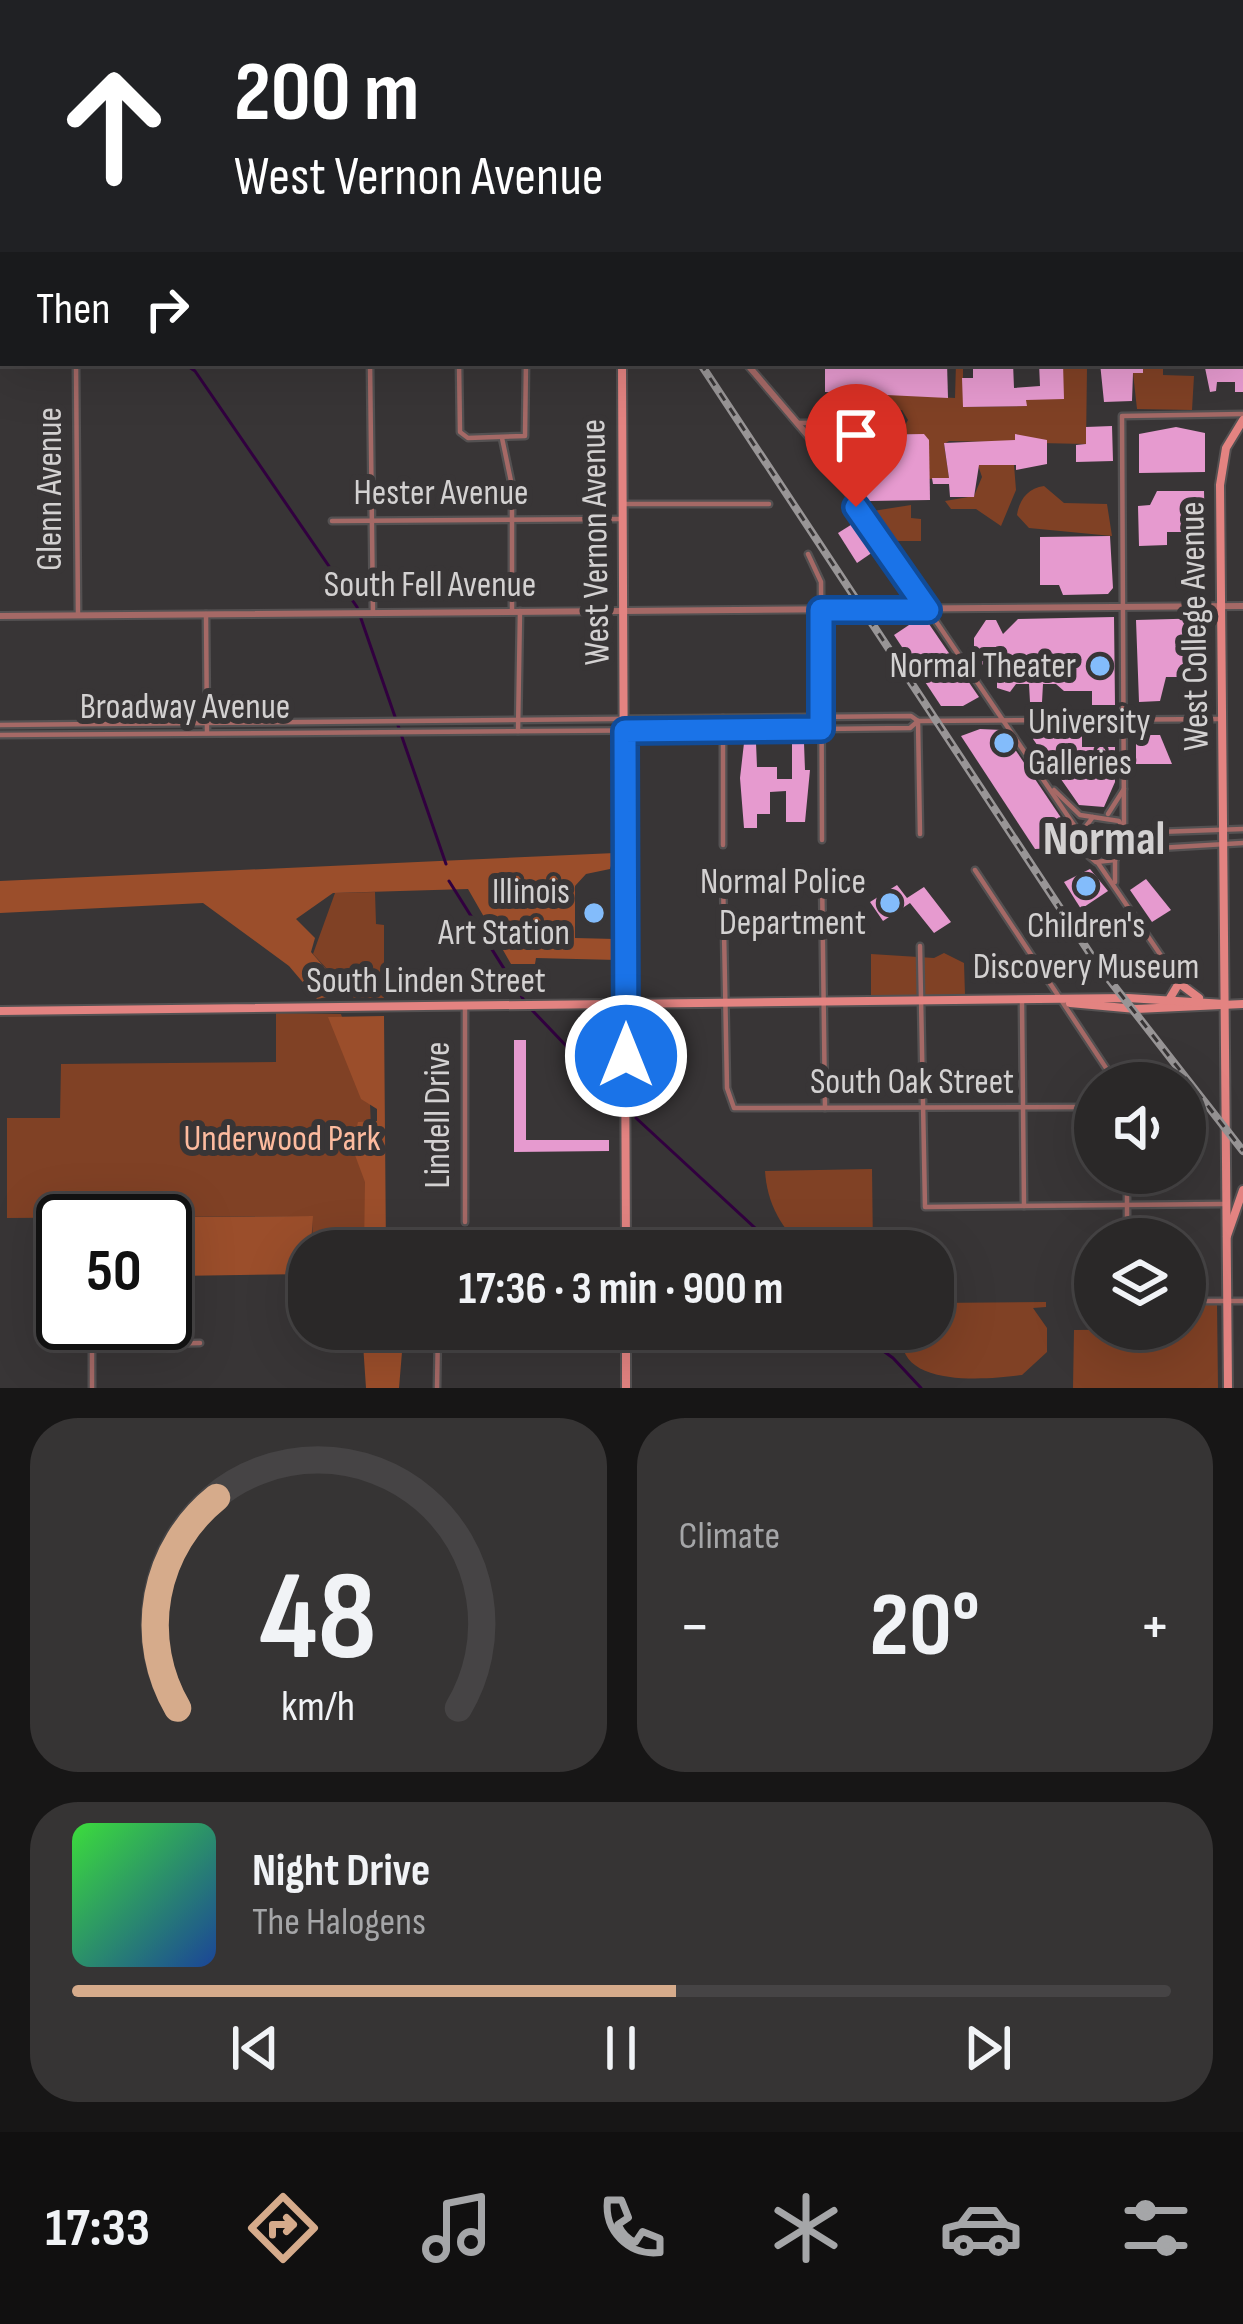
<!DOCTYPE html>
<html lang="en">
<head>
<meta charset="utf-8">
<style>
	:root { --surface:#2a2828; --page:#363434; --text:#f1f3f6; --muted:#a5a6a8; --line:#464445; --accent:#d6ab8b }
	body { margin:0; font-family:"Sofia Sans Condensed",sans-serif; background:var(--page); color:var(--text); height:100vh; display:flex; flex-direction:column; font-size:45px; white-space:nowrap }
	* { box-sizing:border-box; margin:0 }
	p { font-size:39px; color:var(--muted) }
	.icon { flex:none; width:66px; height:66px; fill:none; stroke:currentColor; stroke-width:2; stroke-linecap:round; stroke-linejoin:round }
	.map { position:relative; height:1388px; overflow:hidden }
	.details { display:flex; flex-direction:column; gap:30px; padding:30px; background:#171616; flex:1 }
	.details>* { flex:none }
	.hud { position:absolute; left:0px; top:0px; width:1245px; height:366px; box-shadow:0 12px 48px #0002,0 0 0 3px var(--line); background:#202124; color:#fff; overflow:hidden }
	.tools { position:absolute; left:1074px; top:1062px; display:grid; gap:24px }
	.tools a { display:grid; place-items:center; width:132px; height:132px; border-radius:50%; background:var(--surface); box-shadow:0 12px 48px #0002,0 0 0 3px var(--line); font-size:60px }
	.speed { position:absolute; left:36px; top:1194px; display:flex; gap:24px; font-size:60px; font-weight:700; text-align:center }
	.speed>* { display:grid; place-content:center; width:156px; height:156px; border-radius:50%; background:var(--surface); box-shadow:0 12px 48px #0002,0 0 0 3px var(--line); line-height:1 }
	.speed .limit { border:6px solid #111; border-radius:18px; background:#fff; color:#111 }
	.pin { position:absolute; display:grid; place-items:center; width:102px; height:102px; color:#fff; margin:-123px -51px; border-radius:50% 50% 50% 0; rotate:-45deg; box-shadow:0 0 12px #0007 }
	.pin .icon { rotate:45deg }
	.me { position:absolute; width:132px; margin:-66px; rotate:0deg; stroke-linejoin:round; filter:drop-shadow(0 0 9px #0008) }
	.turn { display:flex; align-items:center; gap:42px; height:252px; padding:0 36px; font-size:54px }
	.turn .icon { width:156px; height:156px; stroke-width:2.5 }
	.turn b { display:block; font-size:84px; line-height:102px }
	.then { display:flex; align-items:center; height:114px; padding:0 36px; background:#0003; gap:24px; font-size:45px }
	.big { font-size:90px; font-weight:700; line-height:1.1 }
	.details .card { flex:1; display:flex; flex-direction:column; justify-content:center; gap:18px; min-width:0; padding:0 42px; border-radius:48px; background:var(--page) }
	.details .dial { align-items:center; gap:0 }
	.dial svg { height:312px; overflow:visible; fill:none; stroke:var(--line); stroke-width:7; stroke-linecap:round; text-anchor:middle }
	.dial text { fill:var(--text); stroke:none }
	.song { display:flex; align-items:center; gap:36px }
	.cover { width:144px; height:144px; border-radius:18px; background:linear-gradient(135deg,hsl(120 70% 55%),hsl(220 70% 35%)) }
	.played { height:12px; border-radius:6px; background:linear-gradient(90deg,var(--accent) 55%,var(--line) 55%) }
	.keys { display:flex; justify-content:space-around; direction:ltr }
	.heat { display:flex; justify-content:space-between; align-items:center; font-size:66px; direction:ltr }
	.details .tiles { flex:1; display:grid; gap:30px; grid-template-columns:1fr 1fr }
	.card:last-child { grid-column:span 2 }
	.trip { position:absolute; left:288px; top:1230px; width:666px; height:120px; border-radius:48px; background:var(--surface); box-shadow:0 12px 48px #0002,0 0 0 3px var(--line); font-weight:700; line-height:120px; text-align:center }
	.dock { display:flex; height:192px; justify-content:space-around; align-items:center; background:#111010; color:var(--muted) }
	.dock .icon { width:84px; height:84px }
	.dock .current { color:var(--accent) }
	.dock b { font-size:54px; color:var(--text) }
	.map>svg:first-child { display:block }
	.green { fill:#804125 }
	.forest { fill:#9b4e2b }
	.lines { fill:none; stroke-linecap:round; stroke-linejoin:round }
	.stream { stroke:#31003f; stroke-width:3 }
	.building { fill:#e69acf }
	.minor-casing { stroke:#545152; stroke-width:9 }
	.tertiary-casing { stroke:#545152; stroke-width:10 }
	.secondary-casing { stroke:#545152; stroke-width:12 }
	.primary-casing { stroke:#545152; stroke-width:14 }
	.minor { stroke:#a56966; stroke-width:4.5 }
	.tertiary { stroke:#a56966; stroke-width:6 }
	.secondary { stroke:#e38381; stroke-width:8 }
	.primary { stroke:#f4aaa7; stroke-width:9 }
	.rail-casing { stroke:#989596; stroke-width:8 }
	.rail { stroke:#383536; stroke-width:3; stroke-dasharray:9; stroke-linecap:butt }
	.route-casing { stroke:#114b97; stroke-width:30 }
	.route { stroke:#1a73e8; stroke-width:21 }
	.poi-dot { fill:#83bcfb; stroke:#383536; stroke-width:4.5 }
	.labels { text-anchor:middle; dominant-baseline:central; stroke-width:12; stroke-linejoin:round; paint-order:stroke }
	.street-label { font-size:36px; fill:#d3d1d1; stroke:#383536 }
	.poi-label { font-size:36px; fill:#d3d1d1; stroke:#383536; text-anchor:end }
	.park-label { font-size:36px; fill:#fdbb9f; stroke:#383536 }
	.district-label { font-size:48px; font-weight:bold; fill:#d3d1d1; stroke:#383536 }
</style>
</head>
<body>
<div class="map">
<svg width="1243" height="1388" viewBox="0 0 1243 1388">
	<rect width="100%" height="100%" fill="#383536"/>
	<!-- green -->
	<g class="green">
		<path d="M956 363 963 365V407L1026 406V399H1063V369L1087 368 1086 444 949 441 944 444 949 478 929 479 924 435 900 434 908 420 902 410H888V394L955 398Z"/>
		<path d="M1143 363H1163V375L1194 376 1192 410 1137 409 1133 373H1143Z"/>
		<path d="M978 465H1014L1016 490 1001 526 976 509H951L945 501 974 496 982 477Z"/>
		<path d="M1044 486 1064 503 1107 504 1112 536 1029 528 1017 515C1019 500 1028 488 1044 486Z"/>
		<path d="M911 505V518L921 519V541H890L873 511Z"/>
		<path d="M375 892 376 924 384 925V998H354L313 954 335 893Z"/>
		<path d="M944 953 964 963 965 995 871 996V954L934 958Z"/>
		<path d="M276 1013 341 1014 370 1103 376 1251H313L312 1216 7 1218V1118H60L61 1064 276 1062Z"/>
		<path d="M872 1169 873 1251H807C782 1230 767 1204 765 1171Z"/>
		<path d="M1046 1302V1307L1033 1308 1047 1328V1352L1022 1375C984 1380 891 1388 903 1329H933V1303Z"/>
		<path d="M1185 1305H1217L1218 1388H1073L1074 1330 1185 1329Z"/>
	</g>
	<!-- forest -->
	<g class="forest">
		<path d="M615 853 610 869 586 874 575 886V938L615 939 617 960 536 958 535 964H511L468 889 333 893 296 919 315 938 311 952 347 993 317 999 289 966 203 903 0 913V881Z"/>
		<path d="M384 1016 386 1251H364L365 1182 352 1147 358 1122 377 1121V1109L361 1099 328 1017Z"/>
		<path d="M313 1216 309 1274 175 1276V1217Z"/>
		<path d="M362 1329H386V1340H403L399 1388H366Z"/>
	</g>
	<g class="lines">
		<!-- stream -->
		<g class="stream">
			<path d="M0 320 3 323"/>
			<path d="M183 363 195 371 357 607 446 864"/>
			<path d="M449 881 525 1002"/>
			<path d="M531 1009 616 1098"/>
			<path d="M636 1118 780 1251"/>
			<path d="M853 1329 893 1358 921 1388"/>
		</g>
	</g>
	<!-- building -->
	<g class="building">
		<path d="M825 363H947L948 398 825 392Z"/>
		<path d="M973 363H1013L1014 388 1040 386 1039 363H1063L1064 399 1026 400 1027 406 963 407 962 378H973Z"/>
		<path d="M1100 363H1143V373H1133L1132 401 1104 402Z"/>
		<path d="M1204 363H1243V392H1235V382H1217L1216 391 1210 392Z"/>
		<path d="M1112 426 1113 461 1076 462V445L1086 444V427Z"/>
		<path d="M1176 427 1205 433V472L1139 473V434Z"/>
		<path d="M924 434 929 440 930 500 869 501 857 491 856 435Z"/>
		<path d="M1015 434 1047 440V464L1016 470V465H979L974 497H950L949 484H933L932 478H949L944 443 1015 440Z"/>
		<path d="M1157 491H1204L1205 532H1167V545L1139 546 1138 506 1150 505Z"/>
		<path d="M854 523 873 552 857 563 838 533Z"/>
		<path d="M1110 536 1113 588 1108 594 1063 595 1059 585H1040V537Z"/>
		<path d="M1114 617 1115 705H1092V691H1064L1056 684H1043L1042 702H1030L1029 684H1016L1010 692 997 688V680L982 664V652H974V638L986 620H996L1003 634 1018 619Z"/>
		<path d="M1210 618V652L1190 656V677H1166L1160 701 1139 702 1136 620Z"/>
		<path d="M915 621 929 624 979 697 963 706H941L894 635Z"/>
		<path d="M980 729 1002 730 1072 834V847L1035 849 961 736Z"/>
		<path d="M1082 734V747H1115V782L1104 807 1079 805 1033 739 1036 734Z"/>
		<path d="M1136 735H1160L1172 764H1136Z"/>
		<path d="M744 743H756L757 767H777V779H792V743H804L805 770H810L805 822H786V791L770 792V814H757V828H744L740 778Z"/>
		<path d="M1090 869 1108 891 1081 909 1064 882Z"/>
		<path d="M1146 879 1171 910 1152 922 1130 890Z"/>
		<path d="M897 885 907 898 924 887 951 922 934 933 910 903 883 921 870 902Z"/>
		<path d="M514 1040H526V1140H609V1151L514 1152Z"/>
	</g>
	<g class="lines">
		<defs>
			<g id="minor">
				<path d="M49 0V3"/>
				<path d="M133 0V3"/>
				<path d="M881 0V3"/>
				<path d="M1020 0 1021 3"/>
				<path d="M628 3V0"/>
				<path d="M726 3V0"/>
				<path d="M0 132H3"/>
				<path d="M0 264H3"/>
				<path d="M0 276H3"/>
				<path d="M76 363 78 615"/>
				<path d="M370 363 373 613"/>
				<path d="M459 363 460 432 468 438 525 436 526 363"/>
				<path d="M799 423 895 422"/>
				<path d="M502 438 512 486V611"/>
				<path d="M625 504H769"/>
				<path d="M332 521 623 519"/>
				<path d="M808 554 821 582 822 840"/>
				<path d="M929 611 1080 834"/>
				<path d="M206 614 207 733"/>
				<path d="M723 718V845"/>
				<path d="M918 721 920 834"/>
				<path d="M0 725 911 716 918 721 1223 719"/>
				<path d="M518 731 520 611"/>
				<path d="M0 735 821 729 910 728 918 721"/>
				<path d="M1054 790 1080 815 1119 821 1128 839 1115 860 1096 862 1082 850 1080 834 1093 817"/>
				<path d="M1108 814 1124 789"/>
				<path d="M1124 827 1122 416 1243 414"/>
				<path d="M1129 833 1243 829"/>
				<path d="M1125 850 1243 843"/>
				<path d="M1115 860V882"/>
				<path d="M1098 863 1179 982"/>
				<path d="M975 870 1116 1083"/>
				<path d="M822 874 825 1108"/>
				<path d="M723 879 727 1088 734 1108 1095 1107"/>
				<path d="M920 946 925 1207 1223 1204"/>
				<path d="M1022 1003 1024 1206"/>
				<path d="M465 1008V1222"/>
				<path d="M1127 1173V1239"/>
				<path d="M1185 1301H1243"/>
				<path d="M92 1388V1345L200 1343"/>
				<path d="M437 1388 438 1329"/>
			</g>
			<g id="tertiary">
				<path d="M1242 107H1243"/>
				<path d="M746 363 815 444 928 610"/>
				<path d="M0 616 1243 606"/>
			</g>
			<g id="secondary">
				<path d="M622 363 626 1251"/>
				<path d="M1170 998 1179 983 1199 998"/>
				<path d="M1070 1003 1136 1009 1243 1004"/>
				<path d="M0 1011 1128 998 1225 1004"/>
				<path d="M1227 1236 1243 1190"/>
				<path d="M626 1388V1329"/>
				<path d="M1228 1388 1220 485 1226 448 1243 420"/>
			</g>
			<g id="primary">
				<path d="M403 0 404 1"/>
				<path d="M417 3V0"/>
			</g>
		</defs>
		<!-- minor casing -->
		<use href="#minor" class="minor-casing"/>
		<!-- tertiary casing -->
		<use href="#tertiary" class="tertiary-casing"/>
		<!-- secondary casing -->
		<use href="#secondary" class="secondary-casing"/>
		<!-- primary casing -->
		<use href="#primary" class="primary-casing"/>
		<!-- minor -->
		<use href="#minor" class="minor"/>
		<!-- tertiary -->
		<use href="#tertiary" class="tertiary"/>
		<!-- secondary -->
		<use href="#secondary" class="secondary"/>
		<!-- primary -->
		<use href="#primary" class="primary"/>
		<defs>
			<g id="rail">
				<path d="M331 0 335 3"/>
				<path d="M700 363 1097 964 1243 1151"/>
			</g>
		</defs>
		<!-- rail casing -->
		<use href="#rail" class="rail-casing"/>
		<!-- rail -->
		<use href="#rail" class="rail"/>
	</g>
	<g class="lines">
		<defs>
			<path id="route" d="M626 1056 625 731 821 729V610H928L856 507"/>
		</defs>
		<!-- route casing -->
		<use href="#route" class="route-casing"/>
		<!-- route -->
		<use href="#route" class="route"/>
	</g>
	<!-- markers -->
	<g class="poi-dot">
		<circle cx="1100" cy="666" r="12"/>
		<circle cx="1004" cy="743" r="12"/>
		<circle cx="1086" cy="886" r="12"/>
		<circle cx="890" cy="903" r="12"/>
		<circle cx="594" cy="913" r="12"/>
	</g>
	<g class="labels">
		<!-- street labels -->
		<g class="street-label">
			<text transform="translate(50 489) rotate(-90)">Glenn Avenue</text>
			<text x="441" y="493">Hester Avenue</text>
			<text transform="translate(596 542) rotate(-91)">West Vernon Avenue</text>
			<text x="430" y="585">South Fell Avenue</text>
			<text transform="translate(1195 626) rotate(-91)">West College Avenue</text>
			<text x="185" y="707">Broadway Avenue</text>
			<text x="426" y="981">South Linden Street</text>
			<text x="912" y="1082">South Oak Street</text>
			<text transform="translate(438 1115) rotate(-90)">Lindell Drive</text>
		</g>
		<!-- poi labels -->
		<g class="poi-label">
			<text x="1076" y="666">Normal Theater</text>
			<text x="1028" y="722" text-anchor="start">University<tspan x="1028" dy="41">Galleries</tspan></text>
			<text x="866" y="882">Normal Police<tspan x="866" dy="41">Department</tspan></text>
			<text x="570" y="892">Illinois<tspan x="570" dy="41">Art Station</tspan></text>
			<text x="1086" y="926" text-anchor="middle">Children's<tspan x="1086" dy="41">Discovery Museum</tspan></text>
		</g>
		<!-- park labels -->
		<g class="park-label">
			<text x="282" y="1139">Underwood Park</text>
		</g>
		<!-- district labels -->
		<g class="district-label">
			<text x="1104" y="839">Normal</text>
		</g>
	</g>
</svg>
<div class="tools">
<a><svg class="icon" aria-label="sound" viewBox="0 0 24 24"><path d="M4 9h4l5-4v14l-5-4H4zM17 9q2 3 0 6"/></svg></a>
<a><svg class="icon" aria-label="layers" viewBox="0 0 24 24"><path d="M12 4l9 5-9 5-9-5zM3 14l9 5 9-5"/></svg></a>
</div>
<div class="speed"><div class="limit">50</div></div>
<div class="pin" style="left:856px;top:507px;background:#d93025"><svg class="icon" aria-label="arrive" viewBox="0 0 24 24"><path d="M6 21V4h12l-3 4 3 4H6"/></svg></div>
<svg class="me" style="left:626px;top:1056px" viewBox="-20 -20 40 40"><circle r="17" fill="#1a73e8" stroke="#fff" stroke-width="3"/><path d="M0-11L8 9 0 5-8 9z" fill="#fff"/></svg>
<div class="trip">17:36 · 3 min · 900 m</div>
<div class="hud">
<div class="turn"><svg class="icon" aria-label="ahead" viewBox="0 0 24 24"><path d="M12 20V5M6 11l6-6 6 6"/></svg><div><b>200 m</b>West Vernon Avenue</div></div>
<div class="then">Then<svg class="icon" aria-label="right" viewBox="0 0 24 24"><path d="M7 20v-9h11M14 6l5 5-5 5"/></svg></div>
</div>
</div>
<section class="details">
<div class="tiles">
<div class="card dial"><svg viewBox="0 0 100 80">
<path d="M14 69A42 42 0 1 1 86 69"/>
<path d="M14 69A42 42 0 0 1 24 15" stroke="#d6ab8b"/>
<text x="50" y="56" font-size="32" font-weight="700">48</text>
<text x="50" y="72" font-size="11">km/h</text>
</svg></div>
<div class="card"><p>Climate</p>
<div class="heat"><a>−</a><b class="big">20°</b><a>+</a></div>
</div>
<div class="card">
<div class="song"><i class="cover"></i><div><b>Night Drive</b><p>The Halogens</p></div></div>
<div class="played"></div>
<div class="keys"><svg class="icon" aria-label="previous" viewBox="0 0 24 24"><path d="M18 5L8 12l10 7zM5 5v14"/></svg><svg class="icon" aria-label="pause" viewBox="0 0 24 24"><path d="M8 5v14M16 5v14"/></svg><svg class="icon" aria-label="next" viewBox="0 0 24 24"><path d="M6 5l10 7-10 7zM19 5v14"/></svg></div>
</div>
</div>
</section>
<nav class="dock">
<b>17:33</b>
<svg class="icon current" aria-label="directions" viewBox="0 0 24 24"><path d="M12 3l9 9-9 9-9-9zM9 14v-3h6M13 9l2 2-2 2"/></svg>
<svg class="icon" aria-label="music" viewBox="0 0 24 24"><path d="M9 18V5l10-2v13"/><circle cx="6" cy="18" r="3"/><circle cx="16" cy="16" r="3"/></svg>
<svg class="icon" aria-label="phone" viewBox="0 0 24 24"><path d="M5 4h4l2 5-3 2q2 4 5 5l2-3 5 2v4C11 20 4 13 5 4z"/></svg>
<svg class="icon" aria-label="climate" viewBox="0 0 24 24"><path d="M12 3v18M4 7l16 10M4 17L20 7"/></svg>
<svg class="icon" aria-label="car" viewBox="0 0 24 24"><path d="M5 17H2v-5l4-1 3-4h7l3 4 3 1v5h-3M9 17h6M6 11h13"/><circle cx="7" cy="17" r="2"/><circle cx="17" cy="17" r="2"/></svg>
<svg class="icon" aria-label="filters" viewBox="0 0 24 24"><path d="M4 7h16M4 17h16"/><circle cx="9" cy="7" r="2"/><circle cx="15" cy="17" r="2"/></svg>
</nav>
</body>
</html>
